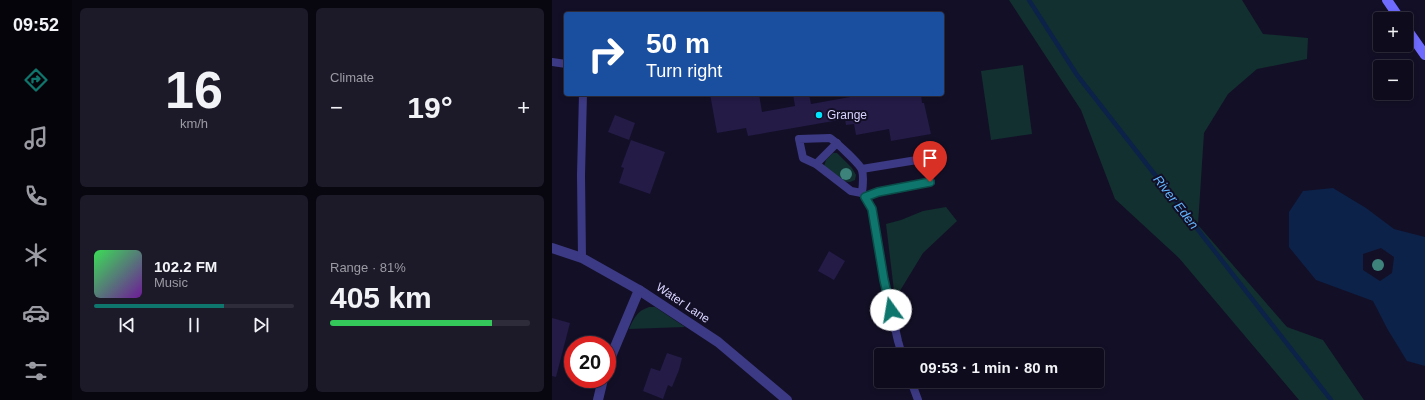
<!DOCTYPE html>
<html lang="en">
<head>
<meta charset="utf-8">
<style>
	:root { --surface:#0e0b1c; --page:#1c1929; --text:#f1f3f6; --muted:#9b9ba3; --line:#2e2b3b; --accent:#0f766e }
	body { margin:0; font-family:Arial,sans-serif; background:var(--page); color:var(--text); height:100vh; display:flex; flex-direction:column; font-size:15px; white-space:nowrap }
	* { box-sizing:border-box; margin:0 }
	p { font-size:13px; color:var(--muted) }
	.icon { flex:none; width:22px; height:22px; fill:none; stroke:currentColor; stroke-width:2; stroke-linecap:round; stroke-linejoin:round }
	.map { position:relative; flex:1; overflow:hidden }
	.sheet { display:flex; flex-direction:column; gap:8px; padding:8px; background:#08060f; width:480px }
	.sheet>* { flex:none }
	.guide { position:absolute; left:12px; top:12px; width:380px; height:84px; border-radius:4px; box-shadow:0 2px 6px #0003,0 0 0 1px var(--line); background:#1a4fa0; color:#fff; overflow:hidden }
	.tools { position:absolute; left:821px; top:12px; display:grid; gap:8px }
	.tools a { display:grid; place-items:center; width:40px; height:40px; border-radius:4px; background:var(--surface); box-shadow:0 2px 6px #0003,0 0 0 1px var(--line); font-size:20px }
	.speed { position:absolute; left:12px; top:336px; display:flex; gap:8px; font-size:20px; font-weight:700; text-align:center }
	.speed>* { display:grid; place-content:center; width:52px; height:52px; border-radius:50%; background:var(--surface); box-shadow:0 2px 6px #0003,0 0 0 1px var(--line); line-height:1 }
	.speed .limit { border:6px solid #d22; background:#fff; color:#111 }
	.pin { position:absolute; display:grid; place-items:center; width:34px; height:34px; color:#fff; margin:-41px -17px; border-radius:50% 50% 50% 0; rotate:-45deg; box-shadow:0 0 4px #0007 }
	.pin .icon { rotate:45deg }
	.me { position:absolute; width:44px; margin:-22px; rotate:347deg; stroke-linejoin:round; filter:drop-shadow(0 0 3px #0008) }
	.turn { display:flex; align-items:center; gap:14px; height:84px; padding:0 16px; font-size:18px }
	.turn .icon { width:52px; height:52px; stroke-width:2.5 }
	.turn b { display:block; font-size:28px; line-height:34px }
	.big { font-size:30px; font-weight:700; line-height:1.1 }
	.sheet .widget { flex:1; display:flex; flex-direction:column; justify-content:center; gap:6px; min-width:0; padding:0 14px; border-radius:6px; background:var(--page) }
	.sheet .dial { align-items:center; gap:0 }
	.dial b { font-size:52px; line-height:1 }
	.song { display:flex; align-items:center; gap:12px }
	.cover { width:48px; height:48px; border-radius:6px; background:linear-gradient(135deg,hsl(130 70% 55%),hsl(280 70% 35%)) }
	.played { height:4px; border-radius:2px; background:linear-gradient(90deg,var(--accent) 65%,var(--line) 65%) }
	.keys { display:flex; justify-content:space-around; direction:ltr }
	.heat { display:flex; justify-content:space-between; align-items:center; font-size:22px; direction:ltr }
	.charge { height:6px; border-radius:3px; background:linear-gradient(90deg,#34c759 81%,var(--line) 0) }
	.sheet .tiles { flex:1; display:grid; gap:8px; grid-template-columns:repeat(2,1fr) }
	.trip { position:absolute; left:322px; top:348px; width:230px; height:40px; border-radius:4px; background:var(--surface); box-shadow:0 2px 6px #0003,0 0 0 1px var(--line); font-weight:700; line-height:40px; text-align:center }
	main { display:flex; flex:1; min-height:0 }
	.dock { display:flex; flex-direction:column; width:72px; justify-content:space-around; align-items:center; background:#06040b; color:var(--muted) }
	.dock .icon { width:28px; height:28px }
	.dock .selected { color:var(--accent) }
	.dock b { font-size:18px; color:var(--text) }
	.map>svg:first-child { display:block }
	.green { fill:#12302f }
	.water { fill:#0c2248; fill-rule:evenodd }
	.lines { fill:none; stroke-linecap:round; stroke-linejoin:round }
	.stream { stroke:#0c2248; stroke-width:4.5 }
	.building { fill:#241b47 }
	.lane { stroke:#3d3a85; stroke-width:8 }
	.street { stroke:#3d3a85; stroke-width:10 }
	.secondary { stroke:#6f6bff; stroke-width:10 }
	.tree { fill:#3d827b }
	.route-casing { stroke:#0a4d48; stroke-width:10 }
	.route { stroke:#0f766e; stroke-width:7 }
	.poi-dot { fill:#00e5ff; stroke:#130f26; stroke-width:1.5 }
	.labels { text-anchor:middle; dominant-baseline:central; stroke-width:4; stroke-linejoin:round; paint-order:stroke }
	.poi-label { font-size:12px; fill:#d9d4ff; stroke:#130f26; text-anchor:start }
	.street-label { font-size:12px; fill:#d9d4ff; stroke:#130f26 }
	.water-label { font-size:13px; font-style:italic; fill:#62b6ff; stroke:#130f26 }
</style>
</head>
<body>
<main>
<nav class="dock">
<b>09:52</b>
<svg class="icon selected" aria-label="directions" viewBox="0 0 24 24"><path d="M12 3l9 9-9 9-9-9zM9 14v-3h6M13 9l2 2-2 2"/></svg>
<svg class="icon" aria-label="music" viewBox="0 0 24 24"><path d="M9 18V5l10-2v13"/><circle cx="6" cy="18" r="3"/><circle cx="16" cy="16" r="3"/></svg>
<svg class="icon" aria-label="phone" viewBox="0 0 24 24"><path d="M5 4h4l2 5-3 2q2 4 5 5l2-3 5 2v4C11 20 4 13 5 4z"/></svg>
<svg class="icon" aria-label="climate" viewBox="0 0 24 24"><path d="M12 3v18M4 7l16 10M4 17L20 7"/></svg>
<svg class="icon" aria-label="car" viewBox="0 0 24 24"><path d="M5 17H2v-5l4-1 3-4h7l3 4 3 1v5h-3M9 17h6M6 11h13"/><circle cx="7" cy="17" r="2"/><circle cx="17" cy="17" r="2"/></svg>
<svg class="icon" aria-label="filters" viewBox="0 0 24 24"><path d="M4 7h16M4 17h16"/><circle cx="9" cy="7" r="2"/><circle cx="15" cy="17" r="2"/></svg>
</nav>
<section class="sheet">
<div class="tiles">
<div class="widget dial"><b>16</b><p>km/h</p></div>
<div class="widget"><p>Climate</p>
<div class="heat"><a>−</a><b class="big">19°</b><a>+</a></div>
</div>
<div class="widget">
<div class="song"><i class="cover"></i><div><b>102.2 FM</b><p>Music</p></div></div>
<div class="played"></div>
<div class="keys"><svg class="icon" aria-label="previous" viewBox="0 0 24 24"><path d="M18 5L8 12l10 7zM5 5v14"/></svg><svg class="icon" aria-label="pause" viewBox="0 0 24 24"><path d="M8 5v14M16 5v14"/></svg><svg class="icon" aria-label="next" viewBox="0 0 24 24"><path d="M6 5l10 7-10 7zM19 5v14"/></svg></div>
</div>
<div class="widget"><p>Range · 81%</p><b class="big">405 km</b><div class="charge"></div></div>
</div>
</section>
<div class="map">
<svg width="873" height="400" viewBox="0 0 873 400">
	<rect width="100%" height="100%" fill="#130f26"/>
	<!-- green -->
	<g class="green">
		<path d="M457 0H690L711 34 756 38 755 59 705 69 676 94 652 133 646 225 735 327 771 340 812 400H747L627 258 563 199 529 110Z"/>
		<path d="M471 65 480 134 439 140 429 71Z"/>
		<path d="M281 153H285L300 168 304 175 303 180 298 182 289 181 272 166 274 160Z"/>
		<path d="M394 207 405 221 371 253 343 299 334 224 349 220 371 211Z"/>
		<path d="M97 307H103L133 327 77 329C82 318 85 311 97 307Z"/>
	</g>
	<!-- water -->
	<path class="water" d="M781 188 814 208 842 229 873 237V366L855 361 836 330 821 301 764 280 737 247V212L751 191ZM829 248 842 257 840 273 828 281 811 270V254Z"/>
	<g class="lines">
		<!-- stream -->
		<path class="stream" d="M477 0 525 75 779 400"/>
	</g>
	<!-- building -->
	<g class="building">
		<path d="M158 94H207L210 112 243 106 241 94H257L259 104 315 94H369L370 103H372L379 134 339 141 337 129 304 135 302 124 294 125 293 119 196 136 194 128 165 133Z"/>
		<path d="M63 115 83 123 77 140 56 132Z"/>
		<path d="M79 140 113 152 98 194 67 183 72 168 69 167Z"/>
		<path d="M277 251 293 261 282 280 266 271Z"/>
		<path d="M0 318 18 323 4 377 0 376Z"/>
		<path d="M115 353 130 358 127 370 120 387 116 385 111 399 91 391 99 368 108 371Z"/>
	</g>
	<g class="lines">
		<!-- lane -->
		<g class="lane">
			<path d="M0 62 14 64"/>
			<path d="M278 138C284 142 308 164 310 170 312 177 311 185 310 193L299 191 264 164 251 158 247 139Z"/>
			<path d="M264 164 285 143"/>
			<path d="M310 169 377 158"/>
			<path d="M310 193 320 209 332 280 346 341 350 355"/>
			<path d="M313 197 326 192 379 182"/>
			<path d="M30 258 29 175 31 94"/>
			<path d="M359 381 366 400"/>
		</g>
		<!-- street -->
		<g class="street">
			<path d="M0 248 30 258 87 290 166 342 235 400"/>
			<path d="M55 366 87 290"/>
			<path d="M46 400 51 379"/>
		</g>
		<!-- secondary -->
		<g class="secondary">
			<path d="M835 0 848 19"/>
			<path d="M854 28 873 55"/>
		</g>
	</g>
	<!-- trees -->
	<g class="tree">
		<circle cx="294" cy="174" r="6"/>
		<circle cx="826" cy="265" r="6"/>
	</g>
	<g class="lines">
		<defs>
			<path id="route" d="M339 310 332 280 320 209 313 197 326 192 378 182"/>
		</defs>
		<!-- route casing -->
		<use href="#route" class="route-casing"/>
		<!-- route -->
		<use href="#route" class="route"/>
	</g>
	<!-- markers -->
	<circle class="poi-dot" cx="267" cy="115" r="4"/>
	<g class="labels">
		<!-- poi labels -->
		<g class="poi-label">
			<text x="275" y="115">Grange</text>
		</g>
		<!-- street labels -->
		<g class="street-label">
			<text transform="translate(131 303) rotate(34)">Water Lane</text>
		</g>
		<!-- water labels -->
		<g class="water-label">
			<text transform="translate(624 202) rotate(52)">River Eden</text>
		</g>
	</g>
</svg>
<div class="tools">
<a>+</a>
<a>−</a>
</div>
<div class="speed"><div class="limit">20</div></div>
<div class="pin" style="left:378px;top:182px;background:#d93025"><svg class="icon" aria-label="arrive" viewBox="0 0 24 24"><path d="M6 21V4h12l-3 4 3 4H6"/></svg></div>
<svg class="me" style="left:339px;top:310px" viewBox="-20 -20 40 40"><circle r="19" fill="#fff"/><path d="M0-13L10 11 0 6-10 11z" fill="#0f766e"/></svg>
<div class="trip">09:53 · 1 min · 80 m</div>
<div class="guide">
<div class="turn"><svg class="icon" aria-label="right" viewBox="0 0 24 24"><path d="M7 20v-9h11M14 6l5 5-5 5"/></svg><div><b>50 m</b>Turn right</div></div>
</div>
</div>
</main>
</body>
</html>
